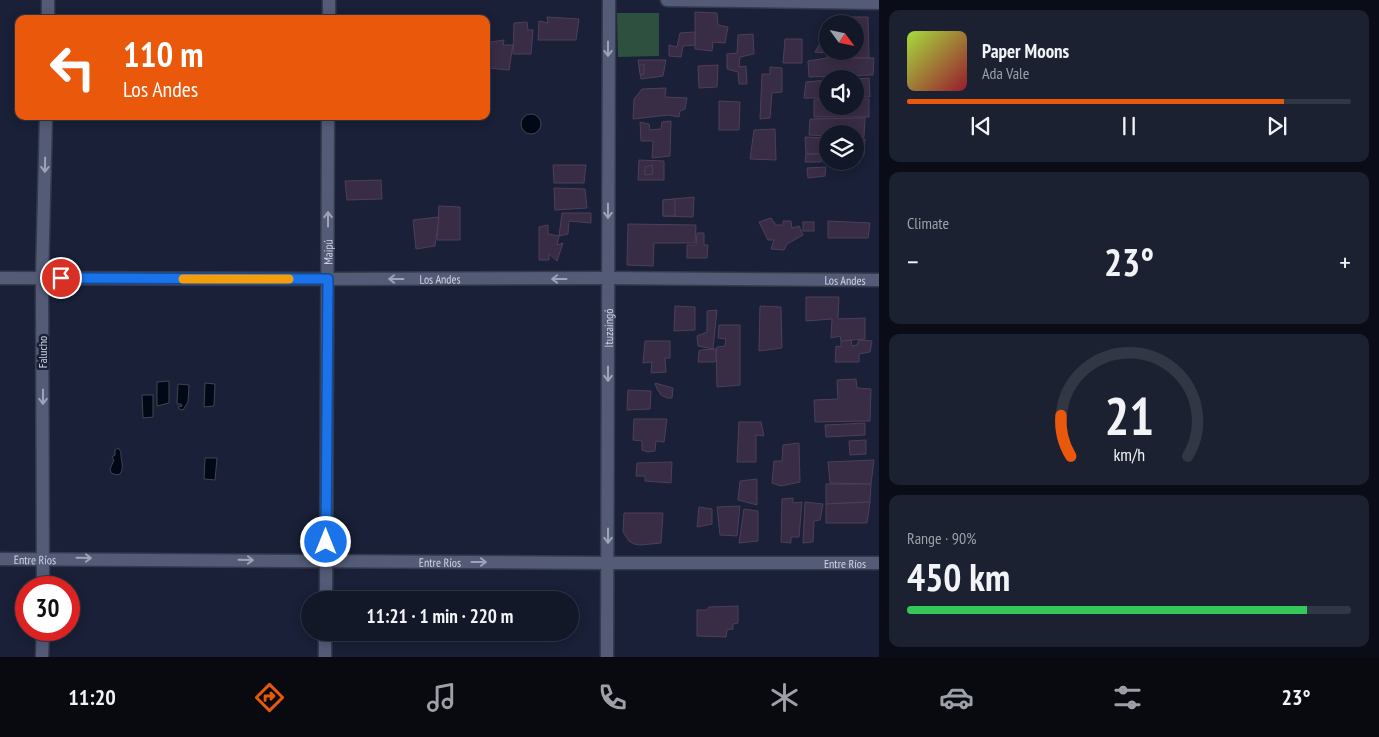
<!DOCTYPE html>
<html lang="en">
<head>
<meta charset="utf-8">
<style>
	:root { --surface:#131829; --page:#1c2131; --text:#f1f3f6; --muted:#9da0a8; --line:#323746; --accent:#ea580c }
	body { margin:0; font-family:"PT Sans Narrow",sans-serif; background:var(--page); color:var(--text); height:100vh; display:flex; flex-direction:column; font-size:19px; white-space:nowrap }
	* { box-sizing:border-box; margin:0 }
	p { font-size:16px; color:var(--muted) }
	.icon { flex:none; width:28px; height:28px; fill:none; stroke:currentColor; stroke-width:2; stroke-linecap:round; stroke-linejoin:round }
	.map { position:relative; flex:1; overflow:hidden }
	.drawer { display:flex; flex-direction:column; gap:10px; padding:10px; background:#0a0d17; width:500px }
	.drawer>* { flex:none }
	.banner { position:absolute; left:15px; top:15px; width:475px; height:105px; border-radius:10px; box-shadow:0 2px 12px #0003,0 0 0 1px var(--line); background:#ea580c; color:#fff; overflow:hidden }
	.needle { width:32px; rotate:123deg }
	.buttons { position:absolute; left:819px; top:15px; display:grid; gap:10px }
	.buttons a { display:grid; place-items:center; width:45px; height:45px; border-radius:50%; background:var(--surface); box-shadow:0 2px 12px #0003,0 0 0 1px var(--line); font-size:25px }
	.speed { position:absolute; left:15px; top:576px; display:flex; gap:10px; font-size:25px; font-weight:700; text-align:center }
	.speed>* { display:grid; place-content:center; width:65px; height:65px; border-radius:50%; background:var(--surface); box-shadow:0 2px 12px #0003,0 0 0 1px var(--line); line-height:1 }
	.speed .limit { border:8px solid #d22; background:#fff; color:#111 }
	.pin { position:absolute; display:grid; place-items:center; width:42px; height:42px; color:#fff; margin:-21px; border:2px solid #fff; border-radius:50%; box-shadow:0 1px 5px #0007 }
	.me { position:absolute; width:55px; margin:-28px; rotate:0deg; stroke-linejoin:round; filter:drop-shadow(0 0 4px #0008) }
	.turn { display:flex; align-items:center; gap:18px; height:105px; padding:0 25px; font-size:22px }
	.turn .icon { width:65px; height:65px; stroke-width:2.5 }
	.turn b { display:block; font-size:35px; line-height:42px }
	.big { font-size:38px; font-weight:700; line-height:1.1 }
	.drawer .tile { flex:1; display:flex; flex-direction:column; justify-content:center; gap:8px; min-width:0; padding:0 18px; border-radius:10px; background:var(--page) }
	.drawer .dial { align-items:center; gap:0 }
	.dial svg { height:130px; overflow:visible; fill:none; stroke:var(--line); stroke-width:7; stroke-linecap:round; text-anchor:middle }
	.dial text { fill:var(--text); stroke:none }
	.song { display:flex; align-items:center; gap:15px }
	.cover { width:60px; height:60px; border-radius:8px; background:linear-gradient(135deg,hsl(80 70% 55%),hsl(350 70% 35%)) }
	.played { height:5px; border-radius:2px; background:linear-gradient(90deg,var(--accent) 85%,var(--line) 85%) }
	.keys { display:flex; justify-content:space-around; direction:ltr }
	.heat { display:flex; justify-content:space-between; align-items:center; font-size:28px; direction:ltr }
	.charge { height:8px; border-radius:4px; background:linear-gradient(90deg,#34c759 90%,var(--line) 0) }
	.trip { position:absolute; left:301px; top:591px; width:278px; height:50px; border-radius:25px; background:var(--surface); box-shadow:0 2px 12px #0003,0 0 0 1px var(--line); font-weight:700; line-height:50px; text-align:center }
	.dock { display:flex; height:80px; justify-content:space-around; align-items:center; background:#080a10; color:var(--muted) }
	.dock .icon { width:35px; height:35px }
	.dock .selected { color:var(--accent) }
	.dock b { font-size:22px; color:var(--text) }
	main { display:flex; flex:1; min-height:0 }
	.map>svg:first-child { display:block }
	.green { fill:#2e503e }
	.water { fill:#000915; stroke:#3e4653 }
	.building { fill:#392c45; stroke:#4d3f59 }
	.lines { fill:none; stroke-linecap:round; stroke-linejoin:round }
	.minor-casing { stroke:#353a4e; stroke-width:15 }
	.minor { stroke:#535b77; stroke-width:12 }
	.oneway { stroke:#9da4b8 }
	.route-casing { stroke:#114b97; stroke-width:12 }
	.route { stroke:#1a73e8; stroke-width:9 }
	.slow { stroke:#f59e0b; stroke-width:9 }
	.labels { text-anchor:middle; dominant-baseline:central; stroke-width:5; stroke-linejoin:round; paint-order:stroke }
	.street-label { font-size:12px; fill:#cfd4e4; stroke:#192037 }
</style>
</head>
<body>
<main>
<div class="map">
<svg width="879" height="657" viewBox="0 0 879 657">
	<rect width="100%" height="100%" fill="#192037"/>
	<!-- green -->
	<path class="green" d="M617 13H659V56L618 57Z"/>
	<!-- water -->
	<g class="water">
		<circle cx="531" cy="124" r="10"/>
		<path d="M169 381V403L157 406V382Z"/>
		<path d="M205 383 215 384 214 406 204 407Z"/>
		<path d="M178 384 189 385 188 402 183 410 179 409 178 407 182 406 181 404H177Z"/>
		<path d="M142 395H153V417L143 418Z"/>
		<path d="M118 448 121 452C120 459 125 467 120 474L117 475 111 473 110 469 114 460 112 457 115 455V450Z"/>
		<path d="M205 458H217L215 480 204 479Z"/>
	</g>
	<!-- building -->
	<g class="building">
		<path d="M695 12 717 13 718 25 728 27 725 43 713 42 712 51 695 49Z"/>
		<path d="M547 17 579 19 576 40H538L539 21 548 23Z"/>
		<path d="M835 17H868L869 58H839L837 51H855V24H834Z"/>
		<path d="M527 22 528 30H533L531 54H513L514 23Z"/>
		<path d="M695 32V45L683 46 681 57 669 56V45L677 47 680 33Z"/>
		<path d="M753 34 754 54 740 57 739 67 746 66 747 84H739L738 72 727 69V54L737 53 738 35Z"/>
		<path d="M785 39H802V63H783Z"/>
		<path d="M828 39V48H824L823 53 815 52 822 40Z"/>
		<path d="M504 40 503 45H513L509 70 489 68 491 42Z"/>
		<path d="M828 51H837L839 58H874L873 75 809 77 808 61 827 58Z"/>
		<path d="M638 60H666L663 76 641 79Z"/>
		<path d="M644 64V75L640 74 639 66Z"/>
		<path d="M718 65 717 87 699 88 698 66Z"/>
		<path d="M770 67 782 68V92L772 93 770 118 760 119 762 74H770Z"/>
		<path d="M869 78 870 97H855V79Z"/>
		<path d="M828 80V98H804L806 82Z"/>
		<path d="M666 88 665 97 687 98 685 109 680 111 679 117 668 115 633 119 634 99 642 89Z"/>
		<path d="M828 99V106H855V99H869V117H814V100Z"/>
		<path d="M719 101 740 102 739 130H719Z"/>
		<path d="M865 118 864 137 855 136V134H828V136L809 135 810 119Z"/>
		<path d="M671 121 670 156 652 158 653 141H641L640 122 649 124 650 130 661 129 662 122Z"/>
		<path d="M775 129 776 160 750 159 754 130Z"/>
		<path d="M805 137 828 138V154H806Z"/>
		<path d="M855 139H865L864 155H855Z"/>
		<path d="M806 154H822L821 162H805Z"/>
		<path d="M639 160 664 161V180H638Z"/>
		<path d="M553 165H586L584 183H554Z"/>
		<path d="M652 165 653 174 645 175V167Z"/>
		<path d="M826 167 825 176 808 178 807 168Z"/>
		<path d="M381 180 382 199 347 200 345 181Z"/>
		<path d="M554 188 585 189 587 208 555 210Z"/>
		<path d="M694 197 693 217 663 216V200Z"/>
		<path d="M675 199V216H663V200Z"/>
		<path d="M439 206 460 207V240H437Z"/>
		<path d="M562 213H591V223L569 221 568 234 559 236Z"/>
		<path d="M439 217 435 246 416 249 413 220Z"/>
		<path d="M771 218 776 225H783V221H791L792 228 799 226 803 235 787 244 784 250 771 249 774 240H768L759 222Z"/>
		<path d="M828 221 870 223 868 238H828Z"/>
		<rect x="803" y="222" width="11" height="9"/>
		<path d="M628 224 696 225 695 243H654L653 266 627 265Z"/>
		<path d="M548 225V234L559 236 557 245 563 243 557 261 549 254V260H539V227Z"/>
		<path d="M697 233H704V245H708L707 258H687V245H696Z"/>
		<path d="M806 297H839L838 319 865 318V339L841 341 840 336 831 338 832 319 806 321Z"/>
		<path d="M675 306 695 307V330L674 331Z"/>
		<path d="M760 306 781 307 782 348 759 351Z"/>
		<path d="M717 310 713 349 698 346 697 336 707 332V311Z"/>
		<path d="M719 325H740V385L717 387 716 349 717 347 725 346 726 339 718 338Z"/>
		<path d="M851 340 852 346 857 345 859 340 872 341 870 352 859 354V362H835L836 346 841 347V341Z"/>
		<path d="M645 341H670V358H665L666 372 651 373 652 362 643 363Z"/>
		<path d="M716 349V361L714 362H698L699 351 701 350Z"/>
		<path d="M856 379 857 388 871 389 870 421 815 422 814 400 838 399 837 380Z"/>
		<path d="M655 383 673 388 672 398H667L661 395 657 389Z"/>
		<path d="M628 390 651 391 650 409 627 410Z"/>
		<path d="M634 419H667L664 442 656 441 655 451 648 452 642 450V441L633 440Z"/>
		<path d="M739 422H761L764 436 756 435V462H737Z"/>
		<path d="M865 423V435L826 437 825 425Z"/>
		<path d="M866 440V454L850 455 849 441Z"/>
		<path d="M799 443 800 482 781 486 772 483 774 461H782L783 445Z"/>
		<path d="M874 460 871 484 830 483 828 462Z"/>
		<path d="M672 462 671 483 645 481V476H636L637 463Z"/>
		<path d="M757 479V505L738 500 740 481Z"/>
		<path d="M826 484H871L870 502 826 504Z"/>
		<path d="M793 498V503L802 502 799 537H791V543L781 542 782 499Z"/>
		<path d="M805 502 823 504 820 520 814 521 813 542 803 543Z"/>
		<path d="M870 502 867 523H826V504Z"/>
		<path d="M740 506 737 536 720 535 717 507Z"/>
		<path d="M699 507 712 509V524L697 527Z"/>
		<path d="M744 509 758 511V541L739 543Z"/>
		<path d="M624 513H663L661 543 640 545 634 544 629 541 623 532Z"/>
		<path d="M738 606V623L733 624V629L727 630 726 637 697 636V610H707L709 607Z"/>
	</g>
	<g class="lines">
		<defs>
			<g id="minor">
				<path d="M667 0 879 3"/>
				<path d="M48 19V0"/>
				<path d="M329 19V0"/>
				<path id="s1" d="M0 278 327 279 607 278 879 280"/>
				<path id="s2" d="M0 559 608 563H879"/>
				<path d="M43 588 42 278 46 116"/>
				<path id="s3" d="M326 600 328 116"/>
				<path d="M42 657 43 630"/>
				<path d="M325 657V632"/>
				<path id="s4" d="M607 657 609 0"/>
			</g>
		</defs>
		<!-- minor casing -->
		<use href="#minor" class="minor-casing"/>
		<!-- minor -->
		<use href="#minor" class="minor"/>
	</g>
	<!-- one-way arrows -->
	<defs><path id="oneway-shaft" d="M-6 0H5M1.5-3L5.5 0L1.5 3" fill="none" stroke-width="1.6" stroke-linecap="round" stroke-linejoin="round" transform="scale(1.25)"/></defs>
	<g class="oneway">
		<use href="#oneway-shaft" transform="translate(608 49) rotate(90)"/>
		<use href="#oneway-shaft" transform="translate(45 165) rotate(91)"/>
		<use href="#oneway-shaft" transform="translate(608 211) rotate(90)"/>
		<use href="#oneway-shaft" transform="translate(328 219) rotate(-90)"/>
		<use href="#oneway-shaft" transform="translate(396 279) rotate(180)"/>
		<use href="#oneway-shaft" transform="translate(559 279) rotate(180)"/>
		<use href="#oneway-shaft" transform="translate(608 374) rotate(90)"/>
		<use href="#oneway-shaft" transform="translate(43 397) rotate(90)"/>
		<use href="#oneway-shaft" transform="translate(608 536) rotate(90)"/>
		<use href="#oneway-shaft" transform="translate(84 558) rotate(1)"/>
		<use href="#oneway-shaft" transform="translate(246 560) rotate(1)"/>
		<use href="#oneway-shaft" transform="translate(479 562)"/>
	</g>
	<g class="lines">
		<defs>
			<path id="route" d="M61 278 328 279 326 542"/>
		</defs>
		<!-- route casing -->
		<use href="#route" class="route-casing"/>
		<!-- route -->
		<use href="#route" class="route"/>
		<!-- slow -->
		<path class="slow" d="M183 279H289"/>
	</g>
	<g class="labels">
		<!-- street labels -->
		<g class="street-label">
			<text stroke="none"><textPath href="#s3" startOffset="348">Maipú</textPath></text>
			<text stroke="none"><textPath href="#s1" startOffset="440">Los Andes</textPath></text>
			<text stroke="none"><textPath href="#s1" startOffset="845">Los Andes</textPath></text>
			<text stroke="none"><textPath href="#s4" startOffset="329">Ituzaingó</textPath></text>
			<text transform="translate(42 352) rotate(-90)">Falucho</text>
			<text stroke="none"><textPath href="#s2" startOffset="35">Entre Ríos</textPath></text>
			<text stroke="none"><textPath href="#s2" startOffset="440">Entre Ríos</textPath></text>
			<text stroke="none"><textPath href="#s2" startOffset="845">Entre Ríos</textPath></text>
		</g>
	</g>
</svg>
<div class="buttons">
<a><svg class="needle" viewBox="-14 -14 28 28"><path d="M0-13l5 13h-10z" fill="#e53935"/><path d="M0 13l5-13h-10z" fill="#9da0a8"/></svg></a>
<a><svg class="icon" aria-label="sound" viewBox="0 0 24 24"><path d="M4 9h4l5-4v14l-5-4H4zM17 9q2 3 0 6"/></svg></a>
<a><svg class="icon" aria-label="layers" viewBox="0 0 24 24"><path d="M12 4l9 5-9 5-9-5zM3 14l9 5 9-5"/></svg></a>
</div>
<div class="speed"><div class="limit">30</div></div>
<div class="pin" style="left:61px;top:278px;background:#d93025"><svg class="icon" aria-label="arrive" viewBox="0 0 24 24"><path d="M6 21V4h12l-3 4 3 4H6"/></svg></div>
<svg class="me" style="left:326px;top:542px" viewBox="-20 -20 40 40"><circle r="17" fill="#1a73e8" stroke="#fff" stroke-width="3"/><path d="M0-11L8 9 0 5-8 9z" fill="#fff"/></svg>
<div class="trip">11:21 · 1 min · 220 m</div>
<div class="banner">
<div class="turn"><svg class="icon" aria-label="left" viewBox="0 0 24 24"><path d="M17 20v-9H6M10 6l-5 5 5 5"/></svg><div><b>110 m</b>Los Andes</div></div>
</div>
</div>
<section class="drawer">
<div class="tile">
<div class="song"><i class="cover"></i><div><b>Paper Moons</b><p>Ada Vale</p></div></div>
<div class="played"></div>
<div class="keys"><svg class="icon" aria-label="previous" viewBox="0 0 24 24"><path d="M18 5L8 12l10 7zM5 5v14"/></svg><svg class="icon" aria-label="pause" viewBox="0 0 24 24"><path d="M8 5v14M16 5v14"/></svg><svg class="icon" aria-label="next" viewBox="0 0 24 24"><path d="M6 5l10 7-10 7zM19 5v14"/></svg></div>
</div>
<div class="tile"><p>Climate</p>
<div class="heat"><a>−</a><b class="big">23°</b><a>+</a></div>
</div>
<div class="tile dial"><svg viewBox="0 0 100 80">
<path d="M14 69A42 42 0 1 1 86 69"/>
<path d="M14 69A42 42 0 0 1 8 44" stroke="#ea580c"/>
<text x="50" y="56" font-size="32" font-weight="700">21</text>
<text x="50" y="72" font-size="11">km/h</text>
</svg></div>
<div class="tile"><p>Range · 90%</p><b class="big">450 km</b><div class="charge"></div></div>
</section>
</main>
<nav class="dock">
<b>11:20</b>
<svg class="icon selected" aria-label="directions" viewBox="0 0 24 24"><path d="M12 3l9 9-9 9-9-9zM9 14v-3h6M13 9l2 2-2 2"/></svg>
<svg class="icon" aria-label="music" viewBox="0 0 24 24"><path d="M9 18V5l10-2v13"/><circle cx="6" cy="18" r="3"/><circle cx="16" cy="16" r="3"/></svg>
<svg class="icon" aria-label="phone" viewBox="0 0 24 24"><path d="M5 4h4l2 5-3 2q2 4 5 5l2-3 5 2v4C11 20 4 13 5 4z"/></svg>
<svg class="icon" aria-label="climate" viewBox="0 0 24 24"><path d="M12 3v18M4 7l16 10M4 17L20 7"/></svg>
<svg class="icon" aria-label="car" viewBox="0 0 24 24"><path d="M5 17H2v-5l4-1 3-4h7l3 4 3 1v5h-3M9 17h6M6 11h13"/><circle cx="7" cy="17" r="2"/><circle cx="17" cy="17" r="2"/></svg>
<svg class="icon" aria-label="filters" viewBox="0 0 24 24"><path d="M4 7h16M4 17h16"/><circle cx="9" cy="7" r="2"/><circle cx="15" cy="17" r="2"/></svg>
<b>23°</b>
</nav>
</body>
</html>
